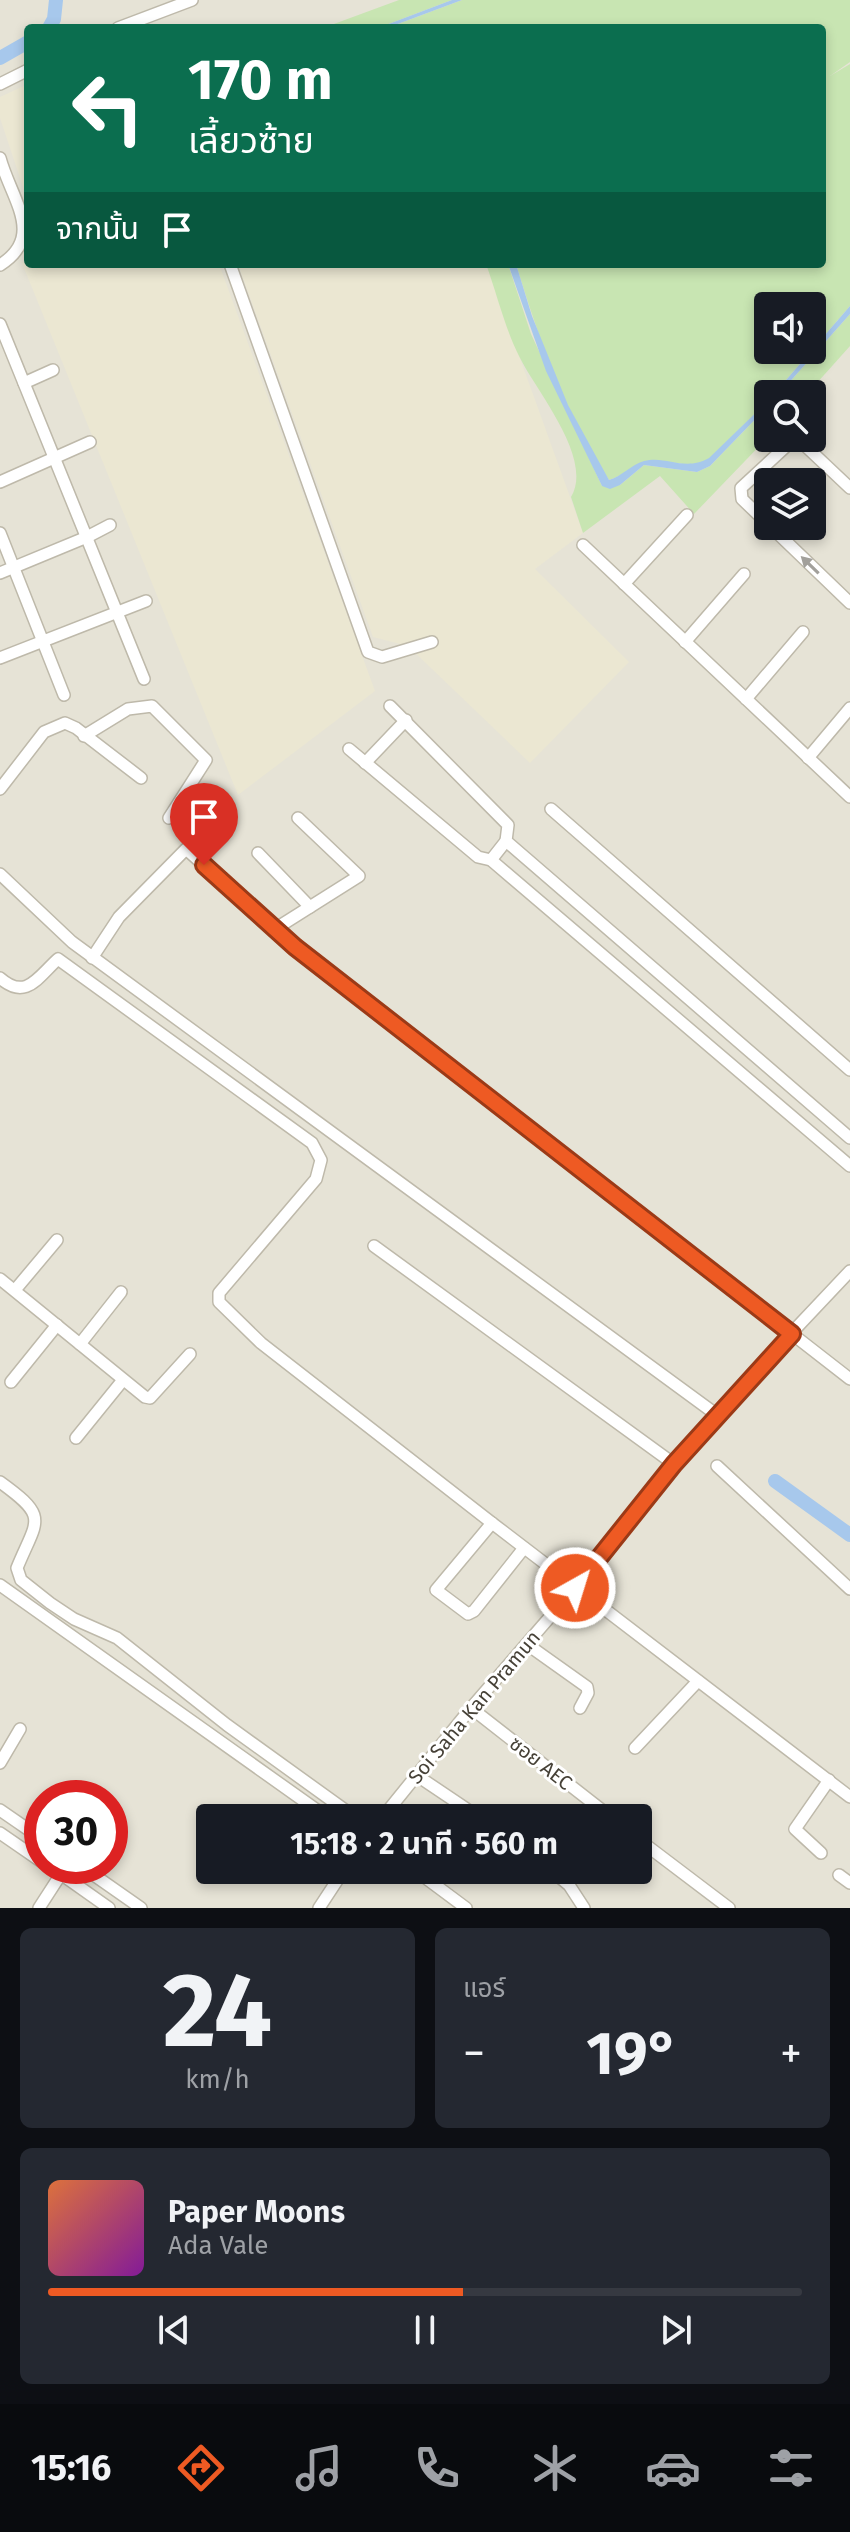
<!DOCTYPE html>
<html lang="th">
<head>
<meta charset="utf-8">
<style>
	:root { --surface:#171b24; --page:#242831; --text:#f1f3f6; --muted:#9ea1a6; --line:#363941; --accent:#ee5a23 }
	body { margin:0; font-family:"Fira Sans","Noto Sans Thai",sans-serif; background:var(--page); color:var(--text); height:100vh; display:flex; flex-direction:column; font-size:30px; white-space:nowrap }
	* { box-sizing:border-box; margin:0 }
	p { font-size:26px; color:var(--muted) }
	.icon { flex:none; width:44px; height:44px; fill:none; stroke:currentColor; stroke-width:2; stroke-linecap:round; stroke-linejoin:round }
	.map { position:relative; height:1908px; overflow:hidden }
	.panel { display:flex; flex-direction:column; gap:20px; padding:20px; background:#0d0f14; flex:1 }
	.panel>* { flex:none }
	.banner { position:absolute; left:24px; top:24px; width:802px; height:244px; border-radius:8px; box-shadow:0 4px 12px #0003; background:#0b6e4f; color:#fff; overflow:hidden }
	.tools { position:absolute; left:754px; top:292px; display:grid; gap:16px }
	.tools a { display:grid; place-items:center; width:72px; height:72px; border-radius:8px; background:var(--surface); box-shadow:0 4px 12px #0003; font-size:40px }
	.speed { position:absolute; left:24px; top:1780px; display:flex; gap:16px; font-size:40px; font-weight:700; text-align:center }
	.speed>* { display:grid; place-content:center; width:104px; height:104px; border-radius:50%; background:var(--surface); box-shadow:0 4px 12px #0003; line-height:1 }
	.speed .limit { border:12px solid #d22; background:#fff; color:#111 }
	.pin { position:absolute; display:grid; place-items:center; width:68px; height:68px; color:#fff; margin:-82px -34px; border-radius:50% 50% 50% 0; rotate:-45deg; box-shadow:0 0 8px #0007 }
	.pin .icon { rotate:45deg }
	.me { position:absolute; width:88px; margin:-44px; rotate:39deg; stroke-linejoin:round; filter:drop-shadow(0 0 6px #0008) }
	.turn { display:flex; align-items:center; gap:28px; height:168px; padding:0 32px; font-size:36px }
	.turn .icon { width:104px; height:104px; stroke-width:2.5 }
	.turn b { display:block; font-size:56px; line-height:68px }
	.then { display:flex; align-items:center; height:76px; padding:0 32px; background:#0003; gap:16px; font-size:30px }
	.big { font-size:60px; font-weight:700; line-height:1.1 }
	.panel .tile { flex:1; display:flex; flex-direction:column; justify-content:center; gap:12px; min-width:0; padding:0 28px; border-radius:12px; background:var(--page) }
	.panel .dial { align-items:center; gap:0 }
	.dial b { font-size:104px; line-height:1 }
	.song { display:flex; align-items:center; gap:24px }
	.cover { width:96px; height:96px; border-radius:12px; background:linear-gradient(135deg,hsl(20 70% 55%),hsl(290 70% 35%)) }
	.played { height:8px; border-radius:4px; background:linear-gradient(90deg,var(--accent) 55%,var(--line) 55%) }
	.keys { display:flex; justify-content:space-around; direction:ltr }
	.heat { display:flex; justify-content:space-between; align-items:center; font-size:44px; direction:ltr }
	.panel .tiles { flex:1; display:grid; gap:20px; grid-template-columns:1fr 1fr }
	.tile:last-child { grid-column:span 2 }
	.trip { position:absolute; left:196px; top:1804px; width:456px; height:80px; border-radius:8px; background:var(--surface); box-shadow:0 4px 12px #0003; font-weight:700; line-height:80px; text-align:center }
	.tab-bar { display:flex; height:128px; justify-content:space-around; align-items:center; background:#090b0e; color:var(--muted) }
	.tab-bar .icon { width:56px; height:56px }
	.tab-bar .active { color:var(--accent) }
	.tab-bar b { font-size:36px; color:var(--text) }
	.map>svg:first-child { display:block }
	.residential { fill:#e6e3d6; fill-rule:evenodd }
	.education { fill:#ebe7d2 }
	.green { fill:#c8e5b2; fill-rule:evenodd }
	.water { fill:#a7c8ec }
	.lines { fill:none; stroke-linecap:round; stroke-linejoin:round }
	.canal { stroke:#a7c8ec; stroke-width:14 }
	.minor-casing { stroke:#beb9aa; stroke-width:14 }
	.minor { stroke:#fff; stroke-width:11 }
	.oneway { fill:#a2a09b }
	.route-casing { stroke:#9b3a17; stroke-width:20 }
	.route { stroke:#ee5a23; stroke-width:14 }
	.labels { text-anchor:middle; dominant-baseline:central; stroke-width:6; stroke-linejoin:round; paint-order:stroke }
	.street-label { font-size:20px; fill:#464137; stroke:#fff }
</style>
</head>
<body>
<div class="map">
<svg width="850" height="1908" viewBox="0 0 850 1908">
	<rect width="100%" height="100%" fill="#f3f1e7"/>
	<!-- residential -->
	<path class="residential" d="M0 0H850V1908H0ZM28 28H822V264H28ZM768 306H812V350H768ZM768 394H812V438H768ZM768 482H812V526H768ZM42 1798H110V1866H42ZM210 1818H638V1870H210Z"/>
	<!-- education -->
	<g class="education">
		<path d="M28 84V202L0 118V97Z"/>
		<path d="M28 259V264H219L375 691 238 795 22 263Z"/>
		<path d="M238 264H486L583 533 535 569 629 662 530 763 408 646 373 637Z"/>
	</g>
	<!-- green -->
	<g class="green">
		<path d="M399 0H452L378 28H323Z"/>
		<path d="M462 0H850V62L830 76 850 64V306L774 394H768V401L709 459C686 471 673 458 651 462 635 465 624 475 609 480 567 421 537 333 516 264H822V28H387ZM768 306H812V350H768Z"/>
		<path d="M486 264H508L531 334 602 486 620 485 644 465 697 472 710 466 768 406V437L694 514 660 476 583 533 571 497C594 459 537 392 520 358 505 329 497 294 486 264Z"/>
		<path d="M850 314V346L807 394H779Z"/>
	</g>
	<!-- water -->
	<g class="water">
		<path d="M452 0H462L387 28H378Z"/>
		<path d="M508 264H516L532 316 568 405 609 480C622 476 631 465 644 461 667 455 684 472 709 458L768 401V406L710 466 697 472 644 465 620 485 610 489 602 486 546 371Z"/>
		<path d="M850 306V314L779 394H774Z"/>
	</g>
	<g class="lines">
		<!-- canal -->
		<g class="canal">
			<path d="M49 28 54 19 56 0"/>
			<path d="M0 58 28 42"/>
			<path d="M775 1481 850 1535"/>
		</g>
		<defs>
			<g id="minor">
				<path d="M118 28 192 0"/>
				<path d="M0 84 28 70"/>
				<path d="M0 158C11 199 46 236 0 265"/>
				<path d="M230 264 368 652 382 657 432 642"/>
				<path d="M0 324 144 679"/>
				<path d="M24 383 53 370"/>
				<path d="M797 438 850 488"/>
				<path d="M0 482 90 442"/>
				<path d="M768 524 742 499 741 488 795 438"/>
				<path d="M770 526 850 603"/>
				<path d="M0 533 64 695"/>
				<path d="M583 545 850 797"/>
				<path d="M0 573 87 537 110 525"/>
				<path d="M624 584 687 515"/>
				<path d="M685 642 744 574"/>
				<path d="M0 658 146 601"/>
				<path d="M746 699 803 632"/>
				<path d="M390 706 508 825 506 841 850 1138"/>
				<path d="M84 736 128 709 152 706 206 760 169 818"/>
				<path d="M349 749 478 857 491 860 850 1166"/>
				<path d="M808 758 850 708"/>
				<path d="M365 763 406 720"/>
				<path d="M0 789 44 732 65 723 76 728 141 778"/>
				<path d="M551 809 850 1070"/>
				<path d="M258 853 310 907"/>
				<path d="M491 860 506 841"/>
				<path d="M0 874 72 942 717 1415"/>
				<path d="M275 929 359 876 298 818"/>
				<path d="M92 958 119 917 186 849 295 947 850 1379"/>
				<path d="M0 978C26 1001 38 977 58 959L312 1143 321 1160 316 1179 219 1293V1302L261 1343 492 1523 850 1797"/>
				<path d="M374 1246 674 1464"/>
				<path d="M0 1279 145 1397 150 1398 190 1354"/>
				<path d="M15 1290 57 1240"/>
				<path d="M80 1344 121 1292"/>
				<path d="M11 1382 57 1325"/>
				<path d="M76 1438 123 1380"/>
				<path d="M717 1466 850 1589"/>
				<path d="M0 1482C50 1518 37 1519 17 1568L21 1580 50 1603 74 1619 117 1638 227 1725 356 1818"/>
				<path d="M492 1523 436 1590 468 1614 474 1611 524 1548"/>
				<path d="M0 1585 328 1818"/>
				<path d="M528 1645 587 1687 588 1693 580 1708"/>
				<path d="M471 1708 612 1818"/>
				<path d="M635 1748 698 1681"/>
				<path d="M0 1763 20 1729"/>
				<path d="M416 1775 480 1818"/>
				<path d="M0 1810 42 1839"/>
				<path d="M382 1818 471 1708 575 1588 674 1464 750 1377 850 1271"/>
				<path d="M0 1833 42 1862"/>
				<path d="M638 1839 729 1908"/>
				<path d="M821 1853 795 1829 829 1780"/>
				<path d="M49 1866 61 1874"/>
				<path d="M81 1866 141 1908"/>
				<path d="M415 1870 466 1908"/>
				<path d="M551 1870 569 1885 584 1908"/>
				<path d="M839 1875 850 1883"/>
				<path d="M39 1908 61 1874 109 1908"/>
				<path d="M319 1908 344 1870"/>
			</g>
		</defs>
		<!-- minor casing -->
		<use href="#minor" class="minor-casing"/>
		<!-- minor -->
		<use href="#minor" class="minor"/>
	</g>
	<!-- one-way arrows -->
	<defs><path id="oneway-solid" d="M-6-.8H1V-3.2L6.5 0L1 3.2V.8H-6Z" transform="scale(2)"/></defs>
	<use class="oneway" href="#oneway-solid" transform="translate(810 565) rotate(-136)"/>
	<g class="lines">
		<defs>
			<path id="route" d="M204 865 295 947 792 1334 674 1464 575 1588"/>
		</defs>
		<!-- route casing -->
		<use href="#route" class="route-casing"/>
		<!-- route -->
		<use href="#route" class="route"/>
	</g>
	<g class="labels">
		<!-- street labels -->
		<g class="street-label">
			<text transform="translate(474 1707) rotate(-50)">Soi Saha Kan Pramun</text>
			<text transform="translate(541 1763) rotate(38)">ซอย AEC</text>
		</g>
	</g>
</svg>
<div class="tools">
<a><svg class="icon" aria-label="sound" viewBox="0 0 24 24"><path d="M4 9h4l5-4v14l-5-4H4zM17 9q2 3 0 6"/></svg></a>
<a><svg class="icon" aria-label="search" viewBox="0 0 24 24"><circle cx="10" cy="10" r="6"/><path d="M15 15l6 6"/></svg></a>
<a><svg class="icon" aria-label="layers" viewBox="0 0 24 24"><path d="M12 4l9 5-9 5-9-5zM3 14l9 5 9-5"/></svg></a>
</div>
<div class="speed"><div class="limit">30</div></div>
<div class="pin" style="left:204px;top:865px;background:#d93025"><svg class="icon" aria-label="arrive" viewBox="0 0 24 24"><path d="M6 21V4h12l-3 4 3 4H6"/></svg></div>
<svg class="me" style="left:575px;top:1588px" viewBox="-20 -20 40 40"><circle r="17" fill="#ee5a23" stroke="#fff" stroke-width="3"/><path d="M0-11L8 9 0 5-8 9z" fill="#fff"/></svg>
<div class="trip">15:18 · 2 นาที · 560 m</div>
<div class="banner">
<div class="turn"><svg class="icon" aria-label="left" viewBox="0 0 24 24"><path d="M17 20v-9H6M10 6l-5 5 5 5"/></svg><div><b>170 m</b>เลี้ยวซ้าย</div></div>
<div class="then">จากนั้น<svg class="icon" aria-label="arrive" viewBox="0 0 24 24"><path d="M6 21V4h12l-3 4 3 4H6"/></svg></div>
</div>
</div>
<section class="panel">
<div class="tiles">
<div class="tile dial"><b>24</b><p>km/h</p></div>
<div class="tile"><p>แอร์</p>
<div class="heat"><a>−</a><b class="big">19°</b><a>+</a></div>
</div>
<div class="tile">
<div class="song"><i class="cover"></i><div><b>Paper Moons</b><p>Ada Vale</p></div></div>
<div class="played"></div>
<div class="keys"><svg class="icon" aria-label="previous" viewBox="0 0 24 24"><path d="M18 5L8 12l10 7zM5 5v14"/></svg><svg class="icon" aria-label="pause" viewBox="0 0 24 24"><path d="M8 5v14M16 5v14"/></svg><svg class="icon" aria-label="next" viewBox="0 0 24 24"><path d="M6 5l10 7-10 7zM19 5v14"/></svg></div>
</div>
</div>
</section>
<nav class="tab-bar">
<b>15:16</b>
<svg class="icon active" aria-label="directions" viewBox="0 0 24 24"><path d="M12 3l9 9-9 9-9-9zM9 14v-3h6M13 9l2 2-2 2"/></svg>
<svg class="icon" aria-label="music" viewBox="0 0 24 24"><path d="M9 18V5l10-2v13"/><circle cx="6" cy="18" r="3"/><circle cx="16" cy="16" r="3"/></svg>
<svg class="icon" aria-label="phone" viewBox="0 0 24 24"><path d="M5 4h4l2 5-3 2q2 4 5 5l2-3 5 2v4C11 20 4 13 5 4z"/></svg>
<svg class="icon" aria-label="climate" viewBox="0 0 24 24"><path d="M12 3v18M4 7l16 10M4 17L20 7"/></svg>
<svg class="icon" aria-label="car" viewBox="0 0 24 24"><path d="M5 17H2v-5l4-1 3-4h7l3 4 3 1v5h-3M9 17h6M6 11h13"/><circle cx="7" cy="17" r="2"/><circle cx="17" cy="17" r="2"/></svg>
<svg class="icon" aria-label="filters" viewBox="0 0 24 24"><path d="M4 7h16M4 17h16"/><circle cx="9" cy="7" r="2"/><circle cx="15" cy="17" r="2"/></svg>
</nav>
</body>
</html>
